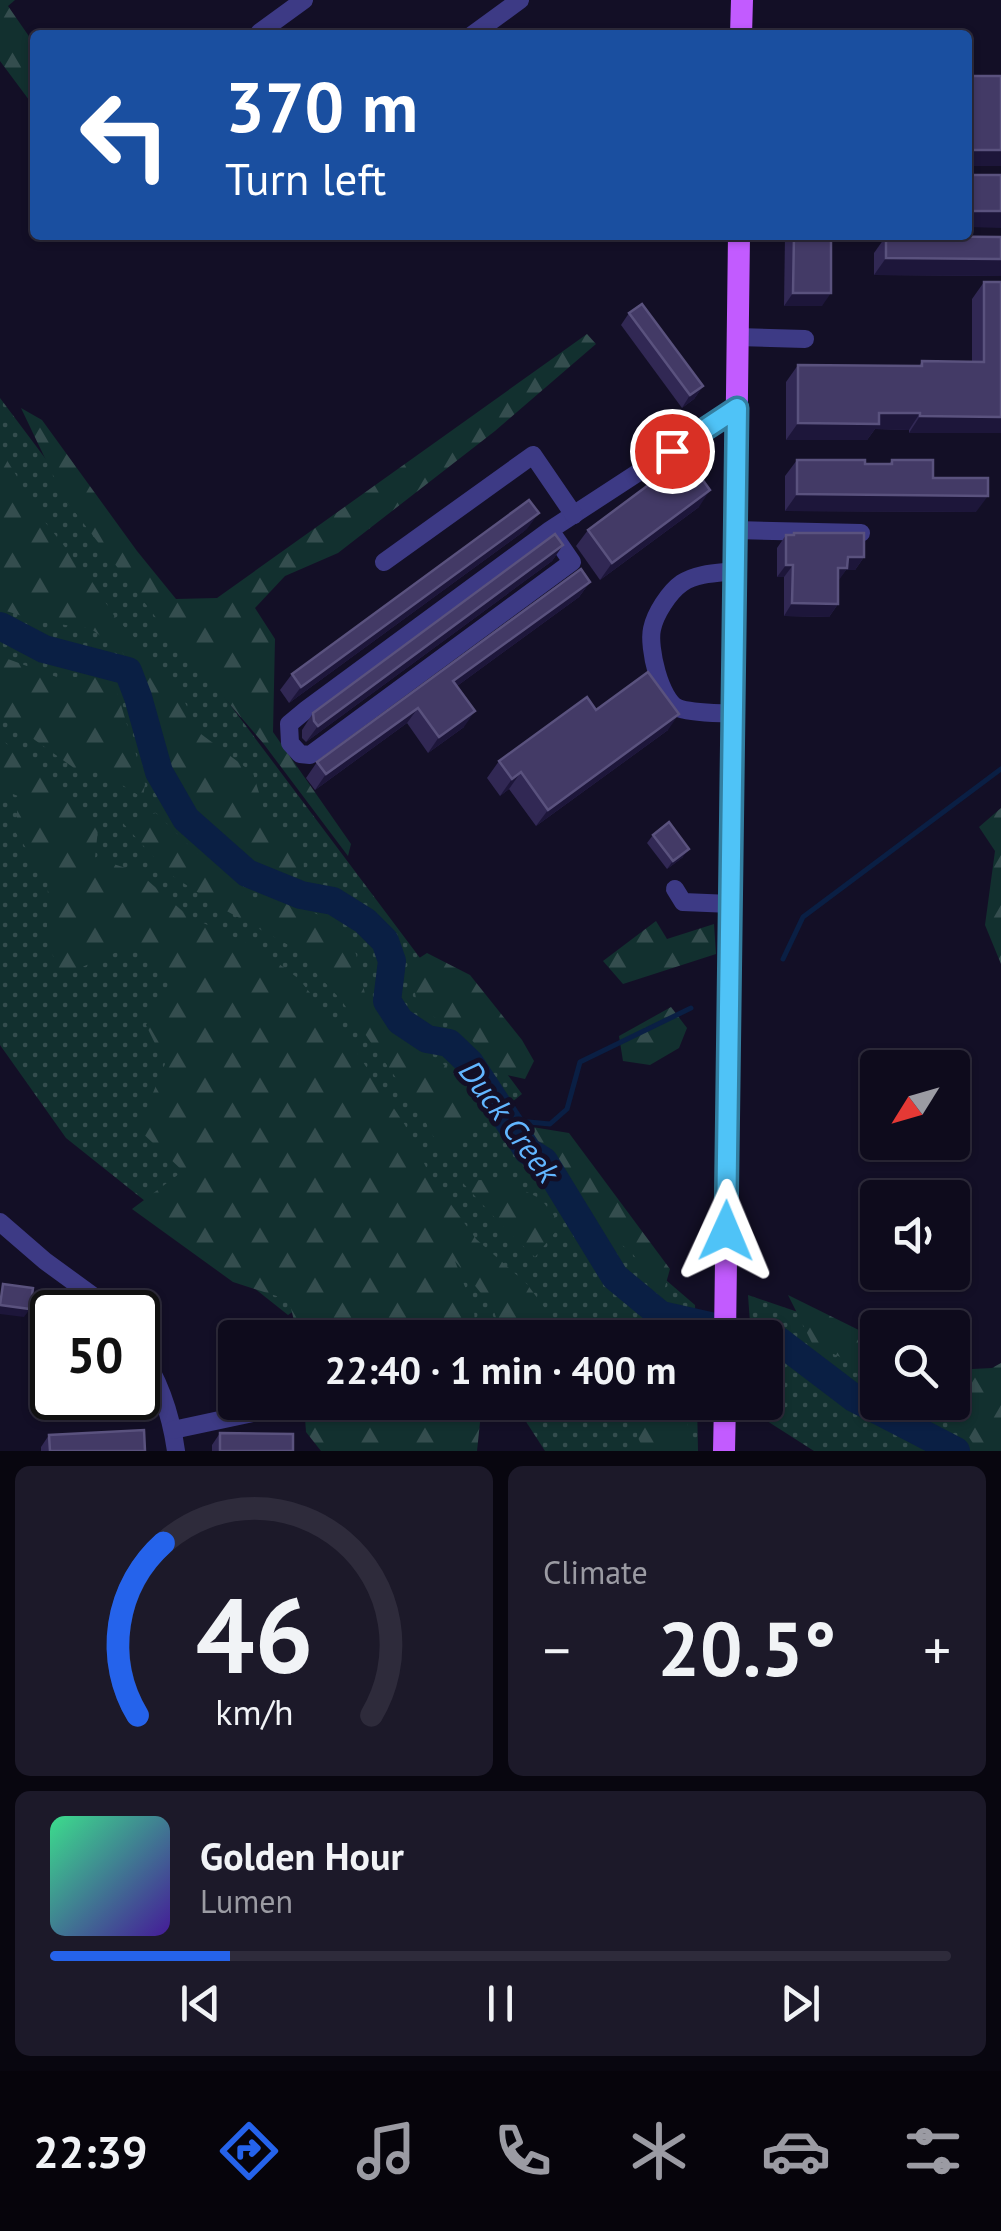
<!DOCTYPE html>
<html lang="en">
<head>
<meta charset="utf-8">
<style>
	:root { --surface:#0e0b1c; --page:#1c1929; --text:#f1f3f6; --muted:#9b9ba3; --line:#2e2b3b; --accent:#2563eb }
	body { margin:0; font-family:"PT Sans",sans-serif; background:var(--page); color:var(--text); height:100vh; display:flex; flex-direction:column; font-size:38px; white-space:nowrap }
	* { box-sizing:border-box; margin:0 }
	p { font-size:32px; color:var(--muted) }
	.icon { flex:none; width:55px; height:55px; fill:none; stroke:currentColor; stroke-width:2; stroke-linecap:round; stroke-linejoin:round }
	.map { position:relative; height:1451px; overflow:hidden }
	.side { display:flex; flex-direction:column; gap:15px; padding:15px; background:#08060f; flex:1 }
	.side>* { flex:none }
	.banner { position:absolute; left:30px; top:30px; width:942px; height:210px; border-radius:10px; box-shadow:0 2px 8px #0004,0 0 0 2px var(--line); background:#1a4fa0; color:#fff; overflow:hidden }
	.needle { width:65px; rotate:233deg }
	.fabs { position:absolute; left:860px; top:1050px; display:grid; gap:20px }
	.fabs a { display:grid; place-items:center; width:110px; height:110px; border-radius:10px; background:var(--surface); box-shadow:0 2px 8px #0004,0 0 0 2px var(--line); font-size:50px }
	.speed { position:absolute; left:30px; top:1290px; display:flex; gap:20px; font-size:50px; font-weight:700; text-align:center }
	.speed>* { display:grid; place-content:center; width:130px; height:130px; border-radius:50%; background:var(--surface); box-shadow:0 2px 8px #0004,0 0 0 2px var(--line); line-height:1 }
	.speed .limit { border:5px solid #111; border-radius:15px; background:#fff; color:#111 }
	.pin { position:absolute; display:grid; place-items:center; width:85px; height:85px; color:#fff; margin:-42px; border:5px solid #fff; border-radius:50%; box-shadow:0 2px 10px #0007 }
	.me { position:absolute; width:110px; margin:-55px; rotate:1deg; stroke-linejoin:round; filter:drop-shadow(0 0 8px #0008) }
	.turn { display:flex; align-items:center; gap:35px; height:210px; padding:0 30px; font-size:45px }
	.turn .icon { width:130px; height:130px; stroke-width:2.5 }
	.turn b { display:block; font-size:70px; line-height:85px }
	.big { font-size:75px; font-weight:800; line-height:1.1 }
	.side .tile { flex:1; display:flex; flex-direction:column; justify-content:center; gap:15px; min-width:0; padding:0 35px; border-radius:15px; background:var(--page) }
	.side .dial { align-items:center; gap:0 }
	.dial svg { height:260px; overflow:visible; fill:none; stroke:var(--line); stroke-width:7; stroke-linecap:round; text-anchor:middle }
	.dial text { fill:var(--text); stroke:none }
	.song { display:flex; align-items:center; gap:30px }
	.cover { width:120px; height:120px; border-radius:15px; background:linear-gradient(135deg,hsl(150 70% 55%),hsl(260 70% 35%)) }
	.played { height:10px; border-radius:5px; background:linear-gradient(90deg,var(--accent) 20%,var(--line) 20%) }
	.keys { display:flex; justify-content:space-around; direction:ltr }
	.heat { display:flex; justify-content:space-between; align-items:center; font-size:55px; direction:ltr }
	.side .tiles { flex:1; display:grid; gap:15px; grid-template-columns:1fr 1fr }
	.tile:last-child { grid-column:span 2 }
	.trip { position:absolute; left:218px; top:1320px; width:565px; height:100px; border-radius:10px; background:var(--surface); box-shadow:0 2px 8px #0004,0 0 0 2px var(--line); font-weight:800; line-height:100px; text-align:center }
	.dock { display:flex; height:160px; justify-content:space-around; align-items:center; background:#06040b; color:var(--muted) }
	.dock .icon { width:70px; height:70px }
	.dock .selected { color:var(--accent) }
	.dock b { font-size:45px; color:var(--text) }
	.map>svg:first-child { display:block }
	.green { fill:url(#green-dots) }
	.forest { fill:url(#forest-firs) }
	.lines { fill:none; stroke-linecap:round; stroke-linejoin:round }
	.stream { stroke:#0a1f44; stroke-width:5 }
	.river { stroke:#0a1f44; stroke-width:28 }
	.minor { stroke:#3d3a85; stroke-width:18 }
	.major { stroke:#c25bff; stroke-width:22 }
	.wall { fill:#312854 }
	.shaded-wall { fill:#1d163a }
	.building { fill:#433a66; stroke:#5a527e; stroke-width:2.5 }
	.route-casing { stroke:#337fa1; stroke-width:25 }
	.route { stroke:#4fc3f7; stroke-width:18 }
	.labels { text-anchor:middle; dominant-baseline:central; stroke-width:10; stroke-linejoin:round; paint-order:stroke }
	.water-label { font-size:32px; font-style:italic; fill:#62b6ff; stroke:#130f26 }
</style>
</head>
<body>
<div class="map">
<svg width="1001" height="1451" viewBox="0 0 1001 1451">
	<defs>
		<pattern id="green-dots" width="8" height="8" patternUnits="userSpaceOnUse" patternTransform="scale(2.5)"><rect width="8" height="8" fill="#12302f"/><path d="M2 2h.1M6 6h.1" fill="none" stroke="#344d4e" stroke-width="1.8" stroke-linecap="round"/></pattern>
		<pattern id="forest-firs" width="22" height="20" patternUnits="userSpaceOnUse" patternTransform="scale(2.5)"><rect width="22" height="20" fill="#12302f"/><path d="M5 1l3.5 6h-7zM16 11l3.5 6h-7z" fill="#344d4e"/></pattern>
	</defs>
	<rect width="100%" height="100%" fill="#130f26"/>
	<!-- green -->
	<g class="green">
		<path d="M0 398 522 1094 491 1119 511 1147 695 1305 696 1337H472L406 1235 288 1315 66 1138 0 1045Z"/>
		<path d="M748 1295 877 1339 878 1402H952L953 1365 1001 1381V1451H814L756 1414 755 1403 765 1402V1338L751 1337Z"/>
		<path d="M514 1403H697L698 1451H545Z"/>
	</g>
	<!-- forest -->
	<g class="forest">
		<path d="M0 0H15L8 6 35 45V108L0 61Z"/>
		<path d="M587 334 596 344 495 431 338 553 285 576 255 608 275 639 273 732 351 844 348 856 263 743 164 628 64 498 21 408 42 420 137 551 176 599 217 598Z"/>
		<path d="M0 449 45 522 89 577 115 617 172 677 201 734 253 773 267 819 303 846 304 873 265 867 233 851 206 827 182 798 161 756 147 686 122 652 90 628 41 622 0 609Z"/>
		<path d="M8 659 62 679 111 672 145 784 143 798 98 770 74 768 0 715V661Z"/>
		<path d="M0 738 61 791 98 829 95 858 138 872 188 916 258 948 299 979 353 1047 405 1125 431 1177 476 1239 527 1284 566 1337H502L493 1308 455 1261 474 1310 476 1337H298L289 1300 233 1282 132 1209 183 1171 138 1129 165 1064 146 1025 172 978 133 945 59 977 47 934 48 881 16 833 18 796 0 789Z"/>
		<path d="M1001 808V964L985 925 995 851 979 827Z"/>
		<path d="M156 813 206 862 257 901 295 903 340 926 356 954 365 994 389 1025 442 1063 485 1104 475 1132 443 1154 420 1112 341 1000 292 947 223 909 168 873 121 821Z"/>
		<path d="M656 921 667 939 714 924 716 954 623 984 603 961Z"/>
		<path d="M427 953 470 975 522 1040 534 1061 525 1079 497 1073 465 1031 418 1010 410 964Z"/>
		<path d="M671 1007 687 1028 679 1048 650 1065 623 1061 619 1036Z"/>
		<path d="M520 1125 569 1133 670 1269 663 1294 632 1253 587 1217 552 1162 510 1135Z"/>
		<path d="M501 1179 541 1199 561 1225 535 1257 507 1231 461 1181Z"/>
		<path d="M788 1295 877 1339V1373L813 1345Z"/>
		<path d="M1001 1363V1451H978L963 1428 924 1403 952 1402 953 1370 992 1368Z"/>
		<path d="M304 1403H482L477 1451H321L306 1432Z"/>
		<path d="M628 1403H684L692 1451H645L639 1440Z"/>
	</g>
	<g class="lines">
		<!-- stream -->
		<g class="stream">
			<path d="M783 959 803 917 1001 769"/>
			<path d="M507 1120 550 1124 567 1109 580 1062 691 1008"/>
		</g>
		<!-- river -->
		<g class="river">
			<path d="M0 626 44 649 128 671 138 697 159 772 186 819 247 873 301 895 333 901 365 921 385 941 392 961 387 1001 400 1021 427 1039 449 1043 470 1063 528 1151 544 1161 615 1277 661 1315 763 1338"/>
			<path d="M765 1338 779 1341 854 1398 956 1451"/>
		</g>
		<!-- minor -->
		<g class="minor">
			<path d="M261 35 260 32 304 0"/>
			<path d="M472 35 520 0"/>
			<path d="M737 337 805 339"/>
			<path d="M550 530 572 562 310 755 300 754 290 743 289 724 307 709 550 530 737 408"/>
			<path d="M735 530 861 533"/>
			<path d="M384 562 533 455 574 515"/>
			<path d="M733 714C721 713 689 713 678 708 660 700 648 647 652 629 655 614 669 592 682 583 697 573 718 573 735 571"/>
			<path d="M675 889 683 902 731 904"/>
			<path d="M0 1222 45 1261 104 1304 110 1312"/>
			<path d="M138 1349C159 1379 171 1415 176 1451"/>
			<path d="M173 1430 281 1407"/>
		</g>
		<!-- major -->
		<g class="major">
			<path d="M741 35 742 0"/>
			<path d="M725 1338 739 235"/>
			<path d="M724 1451 725 1402"/>
		</g>
	</g>
	<!-- wall -->
	<g class="wall">
		<path d="M785 235H831L822 306H784Z"/>
		<path d="M886 236 1001 237V276L874 275V253Z"/>
		<path d="M984 282H1001V433H909V430L875 429 867 440H786V382L798 365 919 366 922 361 972 362V299Z"/>
		<path d="M629 313 703 386 694 399 682 408 621 325Z"/>
		<path d="M797 460 889 464 892 460 933 478 976 512 785 511V476Z"/>
		<path d="M699 507 600 580 576 546 588 530Z"/>
		<path d="M527 529 289 703 280 690 292 674Z"/>
		<path d="M794 533 864 557 855 570H846L838 580V604L829 617 784 616V577H777V548L786 535H792Z"/>
		<path d="M563 545 552 561 306 742 302 738V730L313 713Z"/>
		<path d="M590 582 579 597 457 686 464 727 428 753 407 723 315 790 306 778 317 762Z"/>
		<path d="M596 710 668 730 536 826 509 789 500 796 487 778 499 761Z"/>
		<path d="M653 835 683 857 667 869 647 843Z"/>
		<path d="M220 1433 293 1451H212V1445Z"/>
		<path d="M49 1435 145 1451H41V1447Z"/>
	</g>
	<!-- shaded-wall -->
	<g class="shaded-wall">
		<rect x="968" y="150" width="33" height="16"/>
		<path d="M968 211H1001V228L968 227Z"/>
		<path d="M886 258 1001 259V276L874 275Z"/>
		<path d="M793 293H831L822 306H784Z"/>
		<path d="M703 386 694 399 682 408 690 395Z"/>
		<path d="M879 413H920L909 430 875 429 867 440H786L798 423Z"/>
		<path d="M920 416 1001 417V433H909Z"/>
		<path d="M710 490 699 507 600 580 612 563Z"/>
		<path d="M797 494 988 496 976 512 785 511Z"/>
		<path d="M539 513 527 529 289 703 301 687Z"/>
		<path d="M563 545 552 561 306 742 318 726Z"/>
		<path d="M848 557H864L855 570H846L839 580H829Z"/>
		<path d="M786 565H793L784 577H777Z"/>
		<path d="M590 582 579 597 442 697 453 681Z"/>
		<path d="M792 603 838 604 829 617 784 616Z"/>
		<path d="M418 708 407 723 315 790 326 774Z"/>
		<path d="M475 711 464 727 428 753 439 737Z"/>
		<path d="M679 714 668 730 536 826 548 810Z"/>
		<path d="M521 772 509 789 500 796 512 779Z"/>
		<path d="M689 849 683 857 667 869 673 861Z"/>
		<path d="M0 1305 30 1309 24 1317 0 1314Z"/>
	</g>
	<!-- building -->
	<g class="building">
		<rect x="968" y="76" width="33" height="74"/>
		<rect x="968" y="175" width="33" height="36"/>
		<path d="M794 235H831V293H793Z"/>
		<path d="M886 236 1001 237V259L886 258Z"/>
		<path d="M984 282H1001V417L920 416V413H879V424L798 423V365L922 366V361L984 362Z"/>
		<path d="M642 304 703 386 690 395 629 313Z"/>
		<path d="M686 457 710 490 612 563 588 530Z"/>
		<path d="M797 460H865V464H892V460H933V478H988V496L797 494Z"/>
		<path d="M529 500 539 513 301 687 292 674Z"/>
		<path d="M794 533H864V557H848L847 568H838V604L792 603 793 565H786V535H794Z"/>
		<path d="M555 534 563 545 318 726 314 721 313 713Z"/>
		<path d="M581 569 590 582 453 681 475 711 439 737 418 708 326 774 317 762Z"/>
		<path d="M648 672 679 714 548 810 521 772 512 779 499 761 587 697 596 710Z"/>
		<path d="M669 822 689 849 673 861 653 835Z"/>
		<path d="M3 1284 33 1288 30 1309 0 1305Z"/>
		<path d="M144 1430 145 1451H50L49 1435Z"/>
		<path d="M220 1433 293 1434V1451H220Z"/>
	</g>
	<g class="lines">
		<defs>
			<path id="route" d="M672 451 737 408 726 1231"/>
		</defs>
		<!-- route casing -->
		<use href="#route" class="route-casing"/>
		<!-- route -->
		<use href="#route" class="route"/>
	</g>
	<g class="labels">
		<!-- water labels -->
		<g class="water-label">
			<text transform="translate(510 1121) rotate(53)">Duck Creek</text>
		</g>
	</g>
</svg>
<div class="fabs">
<a><svg class="needle" viewBox="-14 -14 28 28"><path d="M0-13l5 13h-10z" fill="#e53935"/><path d="M0 13l5-13h-10z" fill="#9b9ba3"/></svg></a>
<a><svg class="icon" aria-label="sound" viewBox="0 0 24 24"><path d="M4 9h4l5-4v14l-5-4H4zM17 9q2 3 0 6"/></svg></a>
<a><svg class="icon" aria-label="search" viewBox="0 0 24 24"><circle cx="10" cy="10" r="6"/><path d="M15 15l6 6"/></svg></a>
</div>
<div class="speed"><div class="limit">50</div></div>
<div class="pin" style="left:672px;top:451px;background:#d93025"><svg class="icon" aria-label="arrive" viewBox="0 0 24 24"><path d="M6 21V4h12l-3 4 3 4H6"/></svg></div>
<svg class="me" style="left:726px;top:1231px" viewBox="-20 -20 40 40"><path d="M0-17L14 15 0 8-14 15z" fill="#4fc3f7" stroke="#fff" stroke-width="4"/></svg>
<div class="trip">22:40 · 1 min · 400 m</div>
<div class="banner">
<div class="turn"><svg class="icon" aria-label="left" viewBox="0 0 24 24"><path d="M17 20v-9H6M10 6l-5 5 5 5"/></svg><div><b>370 m</b>Turn left</div></div>
</div>
</div>
<section class="side">
<div class="tiles">
<div class="tile dial"><svg viewBox="0 0 100 80">
<path d="M14 69A42 42 0 1 1 86 69"/>
<path d="M14 69A42 42 0 0 1 22 16" stroke="#2563eb"/>
<text x="50" y="56" font-size="32" font-weight="700">46</text>
<text x="50" y="72" font-size="11">km/h</text>
</svg></div>
<div class="tile"><p>Climate</p>
<div class="heat"><a>−</a><b class="big">20.5°</b><a>+</a></div>
</div>
<div class="tile">
<div class="song"><i class="cover"></i><div><b>Golden Hour</b><p>Lumen</p></div></div>
<div class="played"></div>
<div class="keys"><svg class="icon" aria-label="previous" viewBox="0 0 24 24"><path d="M18 5L8 12l10 7zM5 5v14"/></svg><svg class="icon" aria-label="pause" viewBox="0 0 24 24"><path d="M8 5v14M16 5v14"/></svg><svg class="icon" aria-label="next" viewBox="0 0 24 24"><path d="M6 5l10 7-10 7zM19 5v14"/></svg></div>
</div>
</div>
</section>
<nav class="dock">
<b>22:39</b>
<svg class="icon selected" aria-label="directions" viewBox="0 0 24 24"><path d="M12 3l9 9-9 9-9-9zM9 14v-3h6M13 9l2 2-2 2"/></svg>
<svg class="icon" aria-label="music" viewBox="0 0 24 24"><path d="M9 18V5l10-2v13"/><circle cx="6" cy="18" r="3"/><circle cx="16" cy="16" r="3"/></svg>
<svg class="icon" aria-label="phone" viewBox="0 0 24 24"><path d="M5 4h4l2 5-3 2q2 4 5 5l2-3 5 2v4C11 20 4 13 5 4z"/></svg>
<svg class="icon" aria-label="climate" viewBox="0 0 24 24"><path d="M12 3v18M4 7l16 10M4 17L20 7"/></svg>
<svg class="icon" aria-label="car" viewBox="0 0 24 24"><path d="M5 17H2v-5l4-1 3-4h7l3 4 3 1v5h-3M9 17h6M6 11h13"/><circle cx="7" cy="17" r="2"/><circle cx="17" cy="17" r="2"/></svg>
<svg class="icon" aria-label="filters" viewBox="0 0 24 24"><path d="M4 7h16M4 17h16"/><circle cx="9" cy="7" r="2"/><circle cx="15" cy="17" r="2"/></svg>
</nav>
</body>
</html>
